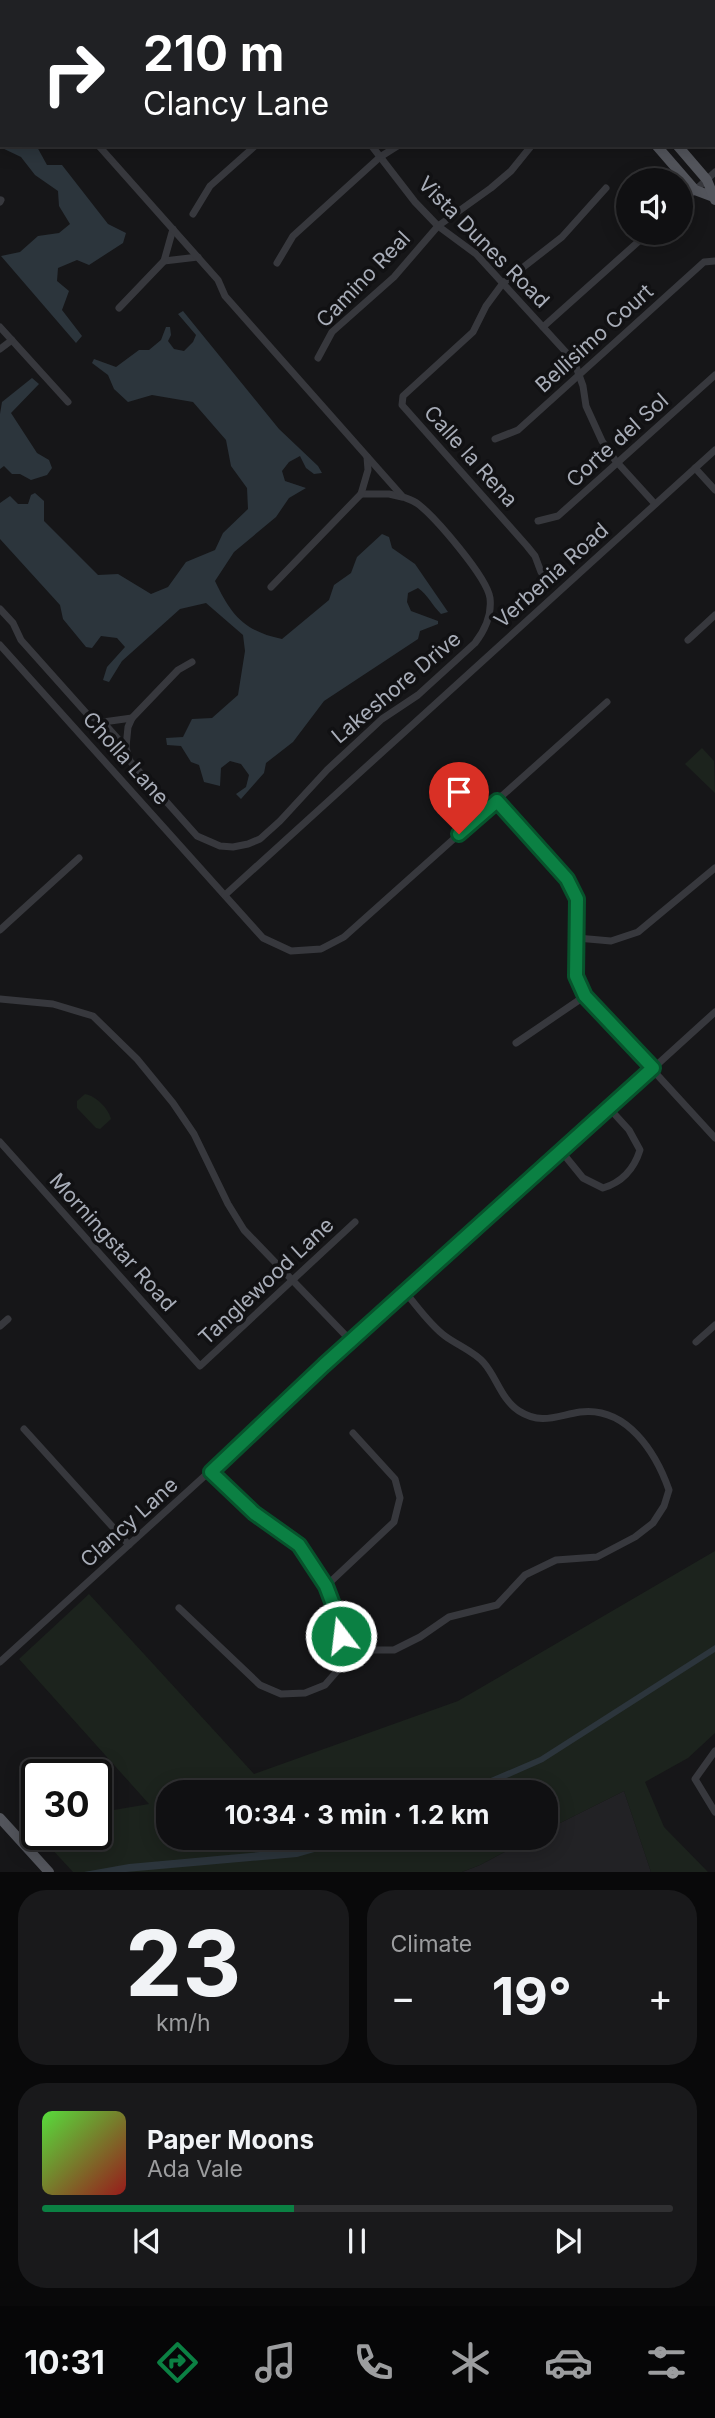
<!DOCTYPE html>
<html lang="en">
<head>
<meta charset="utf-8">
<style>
	:root { --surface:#101012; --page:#19191b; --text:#f1f3f6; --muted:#9c9d9f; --line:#303032; --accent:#0b8043 }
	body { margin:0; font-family:Inter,sans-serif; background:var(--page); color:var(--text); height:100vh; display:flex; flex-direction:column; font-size:26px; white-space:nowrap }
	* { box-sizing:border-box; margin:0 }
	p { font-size:23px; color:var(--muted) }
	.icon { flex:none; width:38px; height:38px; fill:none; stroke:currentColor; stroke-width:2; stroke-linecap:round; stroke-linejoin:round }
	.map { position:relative; height:1872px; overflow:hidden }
	.details { display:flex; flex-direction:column; gap:18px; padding:18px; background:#09090a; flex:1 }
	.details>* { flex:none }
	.top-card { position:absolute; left:0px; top:0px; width:716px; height:147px; box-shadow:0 4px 18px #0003,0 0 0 2px var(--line); background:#202124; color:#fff; overflow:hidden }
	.controls { position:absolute; left:616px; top:168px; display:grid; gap:14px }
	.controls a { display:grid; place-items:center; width:77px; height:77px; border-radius:50%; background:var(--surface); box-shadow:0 4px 18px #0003,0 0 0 2px var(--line); font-size:35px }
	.speed { position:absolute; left:21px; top:1759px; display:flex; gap:14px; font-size:35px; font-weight:700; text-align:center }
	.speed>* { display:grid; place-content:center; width:91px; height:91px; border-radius:50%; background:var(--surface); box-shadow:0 4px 18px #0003,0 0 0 2px var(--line); line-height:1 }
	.speed .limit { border:4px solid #111; border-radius:10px; background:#fff; color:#111 }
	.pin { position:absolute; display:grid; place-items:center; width:60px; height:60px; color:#fff; margin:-72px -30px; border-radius:50% 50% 50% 0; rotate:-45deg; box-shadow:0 0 7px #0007 }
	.pin .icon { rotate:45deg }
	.me { position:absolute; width:77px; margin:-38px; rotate:345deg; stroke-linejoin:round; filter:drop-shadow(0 0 5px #0008) }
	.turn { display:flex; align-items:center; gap:24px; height:147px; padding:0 28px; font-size:32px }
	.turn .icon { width:91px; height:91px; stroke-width:2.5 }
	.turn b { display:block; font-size:49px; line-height:60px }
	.big { font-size:52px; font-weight:700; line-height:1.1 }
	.details .card { flex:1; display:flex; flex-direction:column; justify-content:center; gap:10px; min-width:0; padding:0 24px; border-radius:28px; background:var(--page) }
	.details .dial { align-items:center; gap:0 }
	.dial b { font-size:91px; line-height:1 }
	.song { display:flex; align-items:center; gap:21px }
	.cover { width:84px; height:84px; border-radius:10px; background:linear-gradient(135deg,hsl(110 70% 55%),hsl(0 70% 35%)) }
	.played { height:7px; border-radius:4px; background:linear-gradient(90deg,var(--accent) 40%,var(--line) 40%) }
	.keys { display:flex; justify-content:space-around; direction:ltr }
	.heat { display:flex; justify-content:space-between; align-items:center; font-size:38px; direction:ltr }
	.details .tiles { flex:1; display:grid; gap:18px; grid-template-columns:1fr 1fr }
	.card:last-child { grid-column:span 2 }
	.trip { position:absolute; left:156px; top:1780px; width:402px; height:70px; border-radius:28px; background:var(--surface); box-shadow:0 4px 18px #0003,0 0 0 2px var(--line); font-weight:700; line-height:70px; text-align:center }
	.tab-bar { display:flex; height:112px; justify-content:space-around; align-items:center; background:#060607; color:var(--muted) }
	.tab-bar .icon { width:49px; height:49px }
	.tab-bar .selected { color:var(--accent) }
	.tab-bar b { font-size:32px; color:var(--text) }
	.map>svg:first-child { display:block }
	.built { fill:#222225 }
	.green { fill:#1c231d }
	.water { fill:#2c353c }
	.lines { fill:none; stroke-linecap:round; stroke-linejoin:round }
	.minor { stroke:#37383d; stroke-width:7 }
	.major { stroke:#53555c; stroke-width:10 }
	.route-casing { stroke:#07532c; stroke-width:18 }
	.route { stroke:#0b8043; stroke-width:12 }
	.labels { text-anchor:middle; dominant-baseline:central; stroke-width:7; stroke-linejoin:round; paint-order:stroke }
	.street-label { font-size:21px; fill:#a8adb8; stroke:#111113 }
</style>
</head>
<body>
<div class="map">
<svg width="715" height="1872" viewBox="0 0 715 1872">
	<rect width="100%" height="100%" fill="#161618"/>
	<!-- built -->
	<path class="built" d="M624 1791 651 1872H462L480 1865 531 1838H546V1830Z"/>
	<!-- green -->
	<g class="green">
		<path d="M702 748 714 761 715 793 685 764Z"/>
		<path d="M85 1094C96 1096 108 1108 111 1119L100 1129 96 1128 77 1108V1101Z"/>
		<path d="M715 1551V1733L688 1758 645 1782 664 1827 708 1872H651L624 1791 546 1830V1792H168V1838H531L480 1865 462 1872H73L38 1834H96V1813L149 1804 19 1659 89 1594 254 1774 458 1701Z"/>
	</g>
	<!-- water -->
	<g class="water">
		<path d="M2 118V145H36L47 165H62L108 224 126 233 123 243 89 265 77 260 58 268 57 281 69 291 62 310 82 336 76 343 1 256 20 252 38 236 59 233 70 224 59 206 58 191 35 175 21 157 0 147Z"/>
		<path d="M183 311 279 429 318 466 322 473 314 474 306 468 300 456 289 462 282 471 285 481 306 488 289 498 276 517 234 552 215 581C231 615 244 631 282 639L329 600 334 585 351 573 357 557 382 534 389 537 392 548 415 564 448 612 441 614C432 605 428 595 418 588L408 593 407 602 411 611 438 621V624L420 631 418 639 324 701 293 742 266 763 264 773 241 799 236 794 246 787 249 775 241 764 230 761 221 768 220 786 204 782 199 765 191 762 181 746 167 745 166 738 183 737 192 719 212 718 238 695 245 651 243 635 206 603 180 609 122 661 109 682 103 680 107 667 125 647 117 638 101 636 92 648 86 647 63 619 60 605 0 539V503L10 496 18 504H28L31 495 35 493 44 501V521L98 575 118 574 151 594 168 587 186 562 215 550 223 533 248 509 247 488 231 466 226 440 193 402 152 395 128 402 114 389 108 375 92 363 94 359 116 367 139 350H149L161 340 166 327H170L171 335 168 341 174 349 184 351 193 342 196 335 178 314Z"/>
		<path d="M32 378 39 384 11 413 37 453 49 460 52 468 47 475 31 480 20 474H12L4 466 0 469V414L2 402Z"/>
		<path d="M715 1645V1652L543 1762 475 1792H458L540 1757Z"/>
		<path d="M334 1838H363L297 1857 126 1872H84L129 1864 293 1849Z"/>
	</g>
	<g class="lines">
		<!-- minor -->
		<g class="minor">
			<path d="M169 0 171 2"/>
			<path d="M202 0 203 2"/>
			<path d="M433 2 434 0"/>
			<path d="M535 2 537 0"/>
			<path d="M0 47H2"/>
			<path d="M714 107 715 108"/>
			<path d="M371 145 415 202 438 226 476 254 574 361 583 386 586 406 602 441 615 460 655 504"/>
			<path d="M0 202 1 200"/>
			<path d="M681 203 715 172"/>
			<path d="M193 214 210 186 256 145"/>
			<path d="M164 261 198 257"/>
			<path d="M277 263 293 236 380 157 399 145"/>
			<path d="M119 308 164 261 173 229"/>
			<path d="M0 327 68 402"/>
			<path d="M543 327 648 233"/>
			<path d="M0 349 12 340"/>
			<path d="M318 358 332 332 394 277 438 226 491 188 511 171 532 145"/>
			<path d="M495 439 518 430 704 262 715 261"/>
			<path d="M695 468 715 490"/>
			<path d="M361 494H389L402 497"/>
			<path d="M538 521 558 516 715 375"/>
			<path d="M541 572 535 556 527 546 402 405 403 396 473 332 486 306 503 283 562 237 606 188"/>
			<path d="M271 587 361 494 368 470 367 457"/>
			<path d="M0 609 13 623 21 640 88 715 103 722 126 748 130 761 197 836 220 846 233 847 248 844 260 839 280 821 327 770 382 719 418 695 475 643C485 630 492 615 490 598 487 577 435 517 418 504 413 500 408 499 403 497L225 296 218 280 98 145"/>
			<path d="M688 640 715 615"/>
			<path d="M0 645 263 938 291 951 321 949 344 937 607 702"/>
			<path d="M103 722 132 718"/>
			<path d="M126 747 128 727 132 718 178 670 192 662"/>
			<path d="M497 801 567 879 577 899 575 955 576 976 585 996 715 1138"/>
			<path d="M225 895 715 450"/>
			<path d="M0 930 79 858"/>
			<path d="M577 938 611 941 638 932 715 868"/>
			<path d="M0 999 53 1004 93 1016 137 1059 173 1103 194 1134 228 1204 244 1230 351 1341"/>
			<path d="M516 1043 585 996"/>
			<path d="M0 1142 200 1366 355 1222"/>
			<path d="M561 1151 583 1178 603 1188C623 1182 634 1169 640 1150L629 1130 609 1108"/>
			<path d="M0 1326 8 1319"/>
			<path d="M696 1342 715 1325"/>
			<path d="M24 1429 129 1545"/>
			<path d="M326 1586 394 1522 400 1498 395 1479 353 1433"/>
			<path d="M179 1608 260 1685 281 1694 305 1693 325 1685 338 1670 343 1650 339 1620 326 1586 299 1544 253 1513 211 1472"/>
			<path d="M343 1650H394L420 1637 449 1617 497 1605 525 1575 556 1560 597 1557 635 1537 653 1523 664 1506 669 1490C656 1453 627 1406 580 1412 556 1416 541 1425 519 1411 501 1399 497 1378 484 1363 475 1352 457 1345 445 1336 430 1325 417 1306 405 1292"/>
			<path d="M0 1662 715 1012"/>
			<path d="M715 1751 695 1779 715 1812"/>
		</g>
		<!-- major -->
		<g class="major">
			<path d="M528 0 530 2"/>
			<path d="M548 0 549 2"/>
			<path d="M656 145 695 190 711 196"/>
			<path d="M677 145 707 180 715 200"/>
			<path d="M0 1818 49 1872"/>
		</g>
	</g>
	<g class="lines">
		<defs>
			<path id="route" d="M341 1636 339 1620 326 1586 299 1545 254 1513 211 1472 324 1365 653 1068 585 996 576 976 577 899 567 879 497 801 459 834"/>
		</defs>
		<!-- route casing -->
		<use href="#route" class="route-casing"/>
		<!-- route -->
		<use href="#route" class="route"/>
	</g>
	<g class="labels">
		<!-- street labels -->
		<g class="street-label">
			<text transform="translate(484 242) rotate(45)">Vista Dunes Road</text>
			<text transform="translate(363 279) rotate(-46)">Camino Real</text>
			<text transform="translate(594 338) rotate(-42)">Bellisimo Court</text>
			<text transform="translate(617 440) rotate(-42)">Corte del Sol</text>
			<text transform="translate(471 456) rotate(48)">Calle la Rena</text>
			<text transform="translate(551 575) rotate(-42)">Verbenia Road</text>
			<text transform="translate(396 687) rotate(-40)">Lakeshore Drive</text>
			<text transform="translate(126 758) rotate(48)">Cholla Lane</text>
			<text transform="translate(113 1242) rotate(48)">Morningstar Road</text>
			<text transform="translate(266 1281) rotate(-43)">Tanglewood Lane</text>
			<text transform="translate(129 1522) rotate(-42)">Clancy Lane</text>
		</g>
	</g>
</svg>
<div class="controls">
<a><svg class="icon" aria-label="sound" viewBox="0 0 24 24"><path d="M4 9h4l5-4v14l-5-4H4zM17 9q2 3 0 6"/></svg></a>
</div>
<div class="speed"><div class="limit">30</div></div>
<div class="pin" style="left:459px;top:834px;background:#d93025"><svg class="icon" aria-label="arrive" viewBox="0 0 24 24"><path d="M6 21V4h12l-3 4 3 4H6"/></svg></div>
<svg class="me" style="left:341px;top:1636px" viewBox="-20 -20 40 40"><circle r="17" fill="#0b8043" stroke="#fff" stroke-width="3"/><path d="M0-11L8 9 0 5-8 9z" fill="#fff"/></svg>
<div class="trip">10:34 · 3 min · 1.2 km</div>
<div class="top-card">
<div class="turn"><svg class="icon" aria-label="right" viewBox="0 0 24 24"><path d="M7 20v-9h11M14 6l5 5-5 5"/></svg><div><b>210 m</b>Clancy Lane</div></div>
</div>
</div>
<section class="details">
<div class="tiles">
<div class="card dial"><b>23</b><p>km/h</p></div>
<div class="card"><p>Climate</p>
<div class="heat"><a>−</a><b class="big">19°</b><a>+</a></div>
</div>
<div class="card">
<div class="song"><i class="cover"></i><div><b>Paper Moons</b><p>Ada Vale</p></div></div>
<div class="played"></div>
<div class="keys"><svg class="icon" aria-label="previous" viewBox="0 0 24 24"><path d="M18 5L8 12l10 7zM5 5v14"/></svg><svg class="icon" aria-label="pause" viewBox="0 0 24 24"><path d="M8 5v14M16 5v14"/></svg><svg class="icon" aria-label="next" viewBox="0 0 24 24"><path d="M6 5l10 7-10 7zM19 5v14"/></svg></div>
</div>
</div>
</section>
<nav class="tab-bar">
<b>10:31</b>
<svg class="icon selected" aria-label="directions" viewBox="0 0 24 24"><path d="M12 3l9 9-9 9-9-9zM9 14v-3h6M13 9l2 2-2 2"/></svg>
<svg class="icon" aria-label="music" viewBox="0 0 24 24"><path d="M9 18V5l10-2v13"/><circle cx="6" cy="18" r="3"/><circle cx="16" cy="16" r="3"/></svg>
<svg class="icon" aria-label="phone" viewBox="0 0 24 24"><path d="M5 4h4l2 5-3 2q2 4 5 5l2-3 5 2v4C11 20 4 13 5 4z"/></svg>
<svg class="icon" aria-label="climate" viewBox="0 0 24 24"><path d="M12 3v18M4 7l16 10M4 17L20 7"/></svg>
<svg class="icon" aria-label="car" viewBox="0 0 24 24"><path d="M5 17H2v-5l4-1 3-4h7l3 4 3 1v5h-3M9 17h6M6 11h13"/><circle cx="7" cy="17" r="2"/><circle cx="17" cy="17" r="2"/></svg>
<svg class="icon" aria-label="filters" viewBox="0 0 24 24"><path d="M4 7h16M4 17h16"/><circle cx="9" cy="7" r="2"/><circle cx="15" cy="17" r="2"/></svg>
</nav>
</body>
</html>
